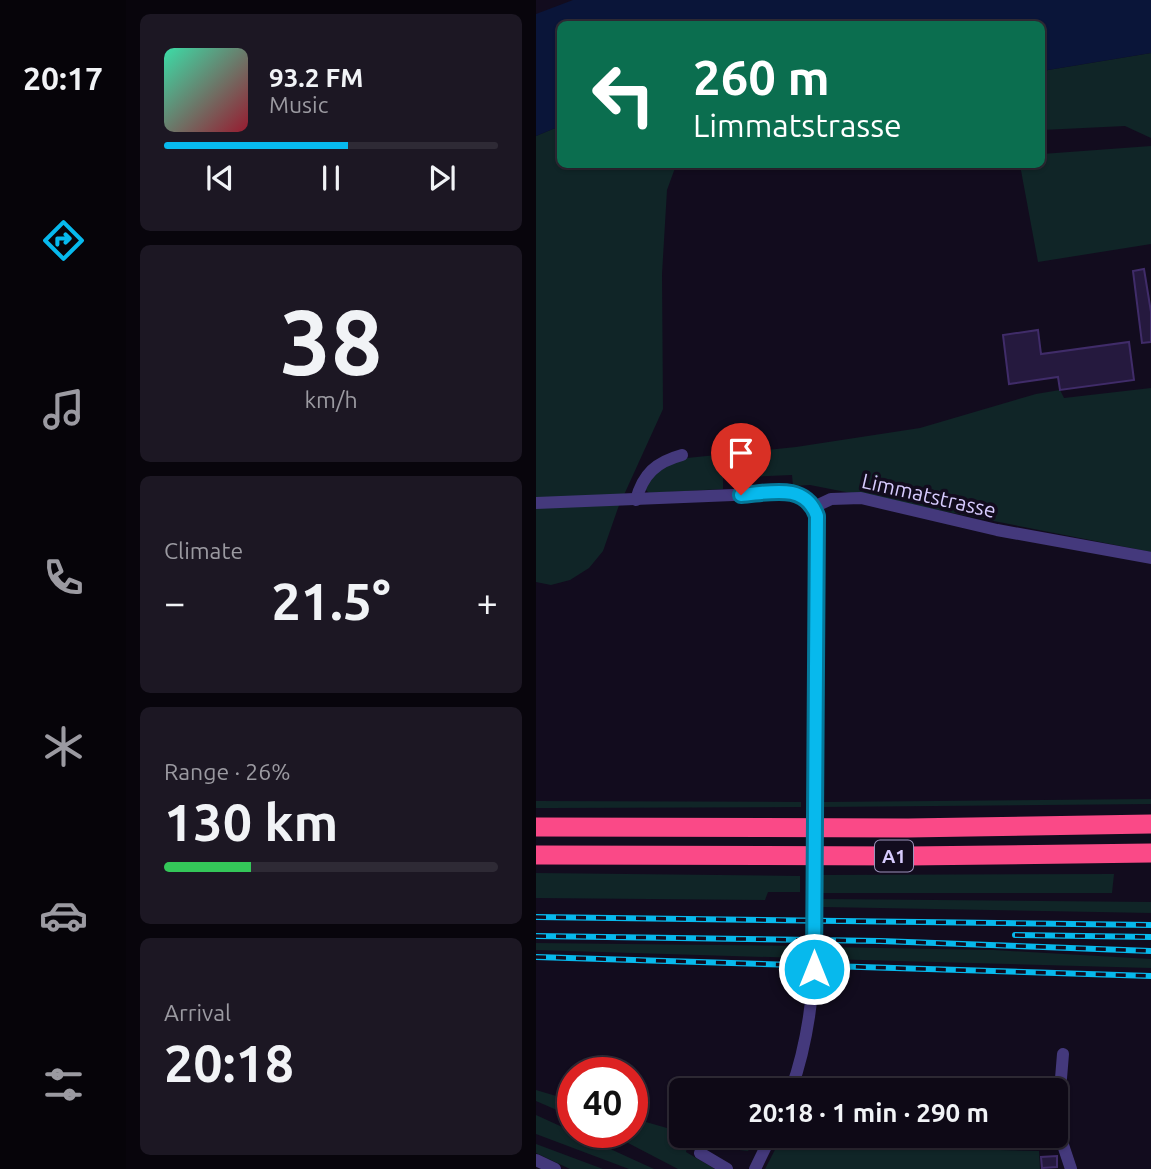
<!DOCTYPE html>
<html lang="en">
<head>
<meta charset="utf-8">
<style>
	:root { --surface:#0e0916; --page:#1c1723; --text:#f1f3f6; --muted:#9b9aa1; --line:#2e2a35; --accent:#07b9ed }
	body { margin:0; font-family:Ubuntu,sans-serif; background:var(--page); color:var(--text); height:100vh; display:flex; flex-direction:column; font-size:26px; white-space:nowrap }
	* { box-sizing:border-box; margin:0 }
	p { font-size:23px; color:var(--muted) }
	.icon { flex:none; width:38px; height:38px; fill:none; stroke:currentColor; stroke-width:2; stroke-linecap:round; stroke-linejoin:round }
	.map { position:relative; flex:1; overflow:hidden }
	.drawer { display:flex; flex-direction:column; gap:14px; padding:14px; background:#08050c; width:410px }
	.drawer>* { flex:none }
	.guide { position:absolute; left:21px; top:21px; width:488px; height:147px; border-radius:10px; box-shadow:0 2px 5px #0004,0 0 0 2px var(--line); background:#0b6e4f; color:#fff; overflow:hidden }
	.speed { position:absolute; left:21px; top:1057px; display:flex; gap:14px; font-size:35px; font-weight:700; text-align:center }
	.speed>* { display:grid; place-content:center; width:91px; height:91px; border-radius:50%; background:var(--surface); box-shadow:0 2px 5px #0004,0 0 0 2px var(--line); line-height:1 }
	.speed .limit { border:10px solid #d22; background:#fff; color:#111 }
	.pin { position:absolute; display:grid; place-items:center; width:60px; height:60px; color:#fff; margin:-72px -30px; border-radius:50% 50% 50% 0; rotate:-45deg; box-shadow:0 0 7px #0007 }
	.pin .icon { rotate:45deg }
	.me { position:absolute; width:77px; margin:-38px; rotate:0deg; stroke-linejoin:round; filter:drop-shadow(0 0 5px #0008) }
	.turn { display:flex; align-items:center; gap:24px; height:147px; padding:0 21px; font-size:32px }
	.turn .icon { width:91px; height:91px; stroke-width:2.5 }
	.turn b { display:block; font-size:49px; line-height:60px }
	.big { font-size:52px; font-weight:600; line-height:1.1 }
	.drawer .tile { flex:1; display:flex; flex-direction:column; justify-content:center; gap:10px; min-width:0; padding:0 24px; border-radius:10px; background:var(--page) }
	.drawer .dial { align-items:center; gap:0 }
	.dial b { font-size:91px; line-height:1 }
	.song { display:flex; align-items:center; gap:21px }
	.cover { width:84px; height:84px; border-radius:10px; background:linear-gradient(135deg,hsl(160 70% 55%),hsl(350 70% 35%)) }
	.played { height:7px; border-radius:4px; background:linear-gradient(90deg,var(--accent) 55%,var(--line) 55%) }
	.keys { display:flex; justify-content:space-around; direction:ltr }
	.heat { display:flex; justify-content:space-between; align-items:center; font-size:38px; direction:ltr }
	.charge { height:10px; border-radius:5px; background:linear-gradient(90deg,#34c759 26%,var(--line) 0) }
	.trip { position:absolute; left:133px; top:1078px; width:399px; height:70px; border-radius:10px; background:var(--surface); box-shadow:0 2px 5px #0004,0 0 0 2px var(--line); font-weight:600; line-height:70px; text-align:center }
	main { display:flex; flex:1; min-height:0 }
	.tab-bar { display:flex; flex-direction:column; width:126px; justify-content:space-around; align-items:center; background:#060409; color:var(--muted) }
	.tab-bar .icon { width:49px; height:49px }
	.tab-bar .active { color:var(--accent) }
	.tab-bar b { font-size:32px; color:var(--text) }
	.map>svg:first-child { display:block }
	.green { fill:#102527 }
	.water { fill:#0a1539 }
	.building { fill:#25193e; stroke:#402c69; stroke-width:2 }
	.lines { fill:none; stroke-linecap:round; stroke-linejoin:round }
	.minor { stroke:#44397c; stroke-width:12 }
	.highway { stroke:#fa4987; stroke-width:19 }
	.rail-casing { stroke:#07b9ed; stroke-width:6 }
	.rail { stroke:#120c1e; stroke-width:3.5; stroke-dasharray:10; stroke-linecap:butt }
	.minor-bridge { stroke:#44397c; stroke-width:12 }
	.route-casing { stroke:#05789a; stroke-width:18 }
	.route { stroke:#07b9ed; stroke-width:12 }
	.labels { text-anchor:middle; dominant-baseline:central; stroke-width:7; stroke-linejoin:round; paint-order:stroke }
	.shield { fill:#120c1e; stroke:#9c92bb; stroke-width:2 }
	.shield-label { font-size:19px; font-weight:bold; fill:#d7cbfe }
	.street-label { font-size:21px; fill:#d7cbfe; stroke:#120c1e }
</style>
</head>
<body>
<main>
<nav class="tab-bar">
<b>20:17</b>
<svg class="icon active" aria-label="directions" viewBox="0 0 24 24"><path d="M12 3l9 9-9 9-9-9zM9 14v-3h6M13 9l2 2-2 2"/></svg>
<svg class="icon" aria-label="music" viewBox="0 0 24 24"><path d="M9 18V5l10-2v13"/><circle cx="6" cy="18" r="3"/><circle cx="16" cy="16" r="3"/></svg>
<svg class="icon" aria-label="phone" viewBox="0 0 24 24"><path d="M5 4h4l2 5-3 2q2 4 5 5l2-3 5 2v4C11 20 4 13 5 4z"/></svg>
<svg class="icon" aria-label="climate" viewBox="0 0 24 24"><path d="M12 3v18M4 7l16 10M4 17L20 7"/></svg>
<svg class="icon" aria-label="car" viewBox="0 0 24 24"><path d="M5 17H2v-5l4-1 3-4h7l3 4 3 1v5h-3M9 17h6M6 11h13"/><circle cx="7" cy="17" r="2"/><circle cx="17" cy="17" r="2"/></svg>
<svg class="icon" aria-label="filters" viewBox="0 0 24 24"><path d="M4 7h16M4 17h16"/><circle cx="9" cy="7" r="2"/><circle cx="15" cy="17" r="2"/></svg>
</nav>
<section class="drawer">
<div class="tile">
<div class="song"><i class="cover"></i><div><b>93.2 FM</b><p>Music</p></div></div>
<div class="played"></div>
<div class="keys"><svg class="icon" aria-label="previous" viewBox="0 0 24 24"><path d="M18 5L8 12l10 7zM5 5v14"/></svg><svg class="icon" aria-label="pause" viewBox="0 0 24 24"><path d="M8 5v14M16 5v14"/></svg><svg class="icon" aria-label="next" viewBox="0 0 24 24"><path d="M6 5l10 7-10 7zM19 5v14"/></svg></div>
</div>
<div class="tile dial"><b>38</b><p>km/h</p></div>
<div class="tile"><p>Climate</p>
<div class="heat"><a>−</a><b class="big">21.5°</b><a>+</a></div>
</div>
<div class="tile"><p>Range · 26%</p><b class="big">130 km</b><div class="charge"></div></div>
<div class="tile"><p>Arrival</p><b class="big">20:18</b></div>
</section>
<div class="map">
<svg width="616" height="1169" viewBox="0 0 616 1169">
	<rect width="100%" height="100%" fill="#120c1e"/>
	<!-- green -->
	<g class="green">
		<path d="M615 53V138L589 126 506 130V71Z"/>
		<path d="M24 126V164L138 165 139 168 131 190 126 274 127 409 82 508 67 551 53 568 34 580 15 585 0 582V136Z"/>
		<path d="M615 146V244L502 262 484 165 506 164V154Z"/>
		<path d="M615 388V552L274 485 257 486 256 475 187 478V489L113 493 110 490 111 478 141 459 260 447 384 428 500 394 524 390 528 398Z"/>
		<path d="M615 799V804L287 807V802Z"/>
		<path d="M0 801 265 802V807L13 808H0Z"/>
		<path d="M0 873 264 876V892H232L229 900 0 898Z"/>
		<path d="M578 874 576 893H287V875Z"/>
		<path d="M287 899 615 902 616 913 287 907Z"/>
		<path d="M0 943 266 946 265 958 0 950Z"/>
		<path d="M289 947 458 950 615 959V968L289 959Z"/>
		<path d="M0 1090 37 1101V1117L0 1101Z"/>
		<path d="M0 1115 118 1169H93L0 1134Z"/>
		<path d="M96 1118 145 1132V1136L217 1142 212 1151 152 1144 150 1152 179 1169H142L71 1132H96Z"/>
		<path d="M0 1144 67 1169H34L0 1153Z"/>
		<path d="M242 1144 503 1151 504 1169H229Z"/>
	</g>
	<!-- water -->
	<path class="water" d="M37 0H615V53L506 71V24H24V126L0 136V14Z"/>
	<!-- building -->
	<g class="building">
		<path d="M608 269 615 312V342L606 343 597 271Z"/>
		<path d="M502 330 505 354 593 342 598 380 524 390 522 377 473 384 467 335Z"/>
		<path d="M521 1156V1167L506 1168 505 1157Z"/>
	</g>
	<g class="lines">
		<!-- minor -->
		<g class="minor">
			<path d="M100 500C107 474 120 462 146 455"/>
			<path d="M0 503 248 493C266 492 275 498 281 516L278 792"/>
			<path d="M278 507 295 499 325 498 461 530 616 558"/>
			<path d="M527 1054 521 1127 535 1169"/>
			<path d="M164 1153 191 1169"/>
			<path d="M0 1160 19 1169"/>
			<path d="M219 1169 235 1136"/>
		</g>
		<!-- highway -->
		<g class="highway">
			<path d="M0 827 372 828 616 824"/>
			<path d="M0 855 372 856 616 853"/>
		</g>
		<defs>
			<g id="rail">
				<path d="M0 917 616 925"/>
				<path d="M479 935 616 937"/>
				<path d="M0 936 344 941 616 951"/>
				<path d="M0 957 616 976"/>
			</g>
		</defs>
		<!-- rail casing -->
		<use href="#rail" class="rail-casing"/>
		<!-- rail -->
		<use href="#rail" class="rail"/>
		<!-- minor-bridge -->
		<path class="minor-bridge" d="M255 1090C289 996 278 891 278 792"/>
	</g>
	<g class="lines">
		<defs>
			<path id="route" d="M205 495C233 493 269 482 281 516L278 969"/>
		</defs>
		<!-- route casing -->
		<use href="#route" class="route-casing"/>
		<!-- route -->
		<use href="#route" class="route"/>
	</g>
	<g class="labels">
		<!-- shield labels -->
		<rect class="shield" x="339" y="840.5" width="38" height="31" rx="5"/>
		<g class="shield-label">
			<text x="358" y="856">A1</text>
		</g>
		<!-- street labels -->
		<g class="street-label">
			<text transform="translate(393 495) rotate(13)">Limmatstrasse</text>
		</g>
	</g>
</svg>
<div class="speed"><div class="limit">40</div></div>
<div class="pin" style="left:205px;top:495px;background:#d93025"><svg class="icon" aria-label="arrive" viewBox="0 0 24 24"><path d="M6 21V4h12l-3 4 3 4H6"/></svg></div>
<svg class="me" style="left:278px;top:969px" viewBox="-20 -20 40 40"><circle r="17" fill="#07b9ed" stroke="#fff" stroke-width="3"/><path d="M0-11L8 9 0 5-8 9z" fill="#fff"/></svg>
<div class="trip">20:18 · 1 min · 290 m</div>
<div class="guide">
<div class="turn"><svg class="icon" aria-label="left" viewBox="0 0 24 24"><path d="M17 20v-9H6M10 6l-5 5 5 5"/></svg><div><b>260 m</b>Limmatstrasse</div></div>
</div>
</div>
</main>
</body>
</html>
